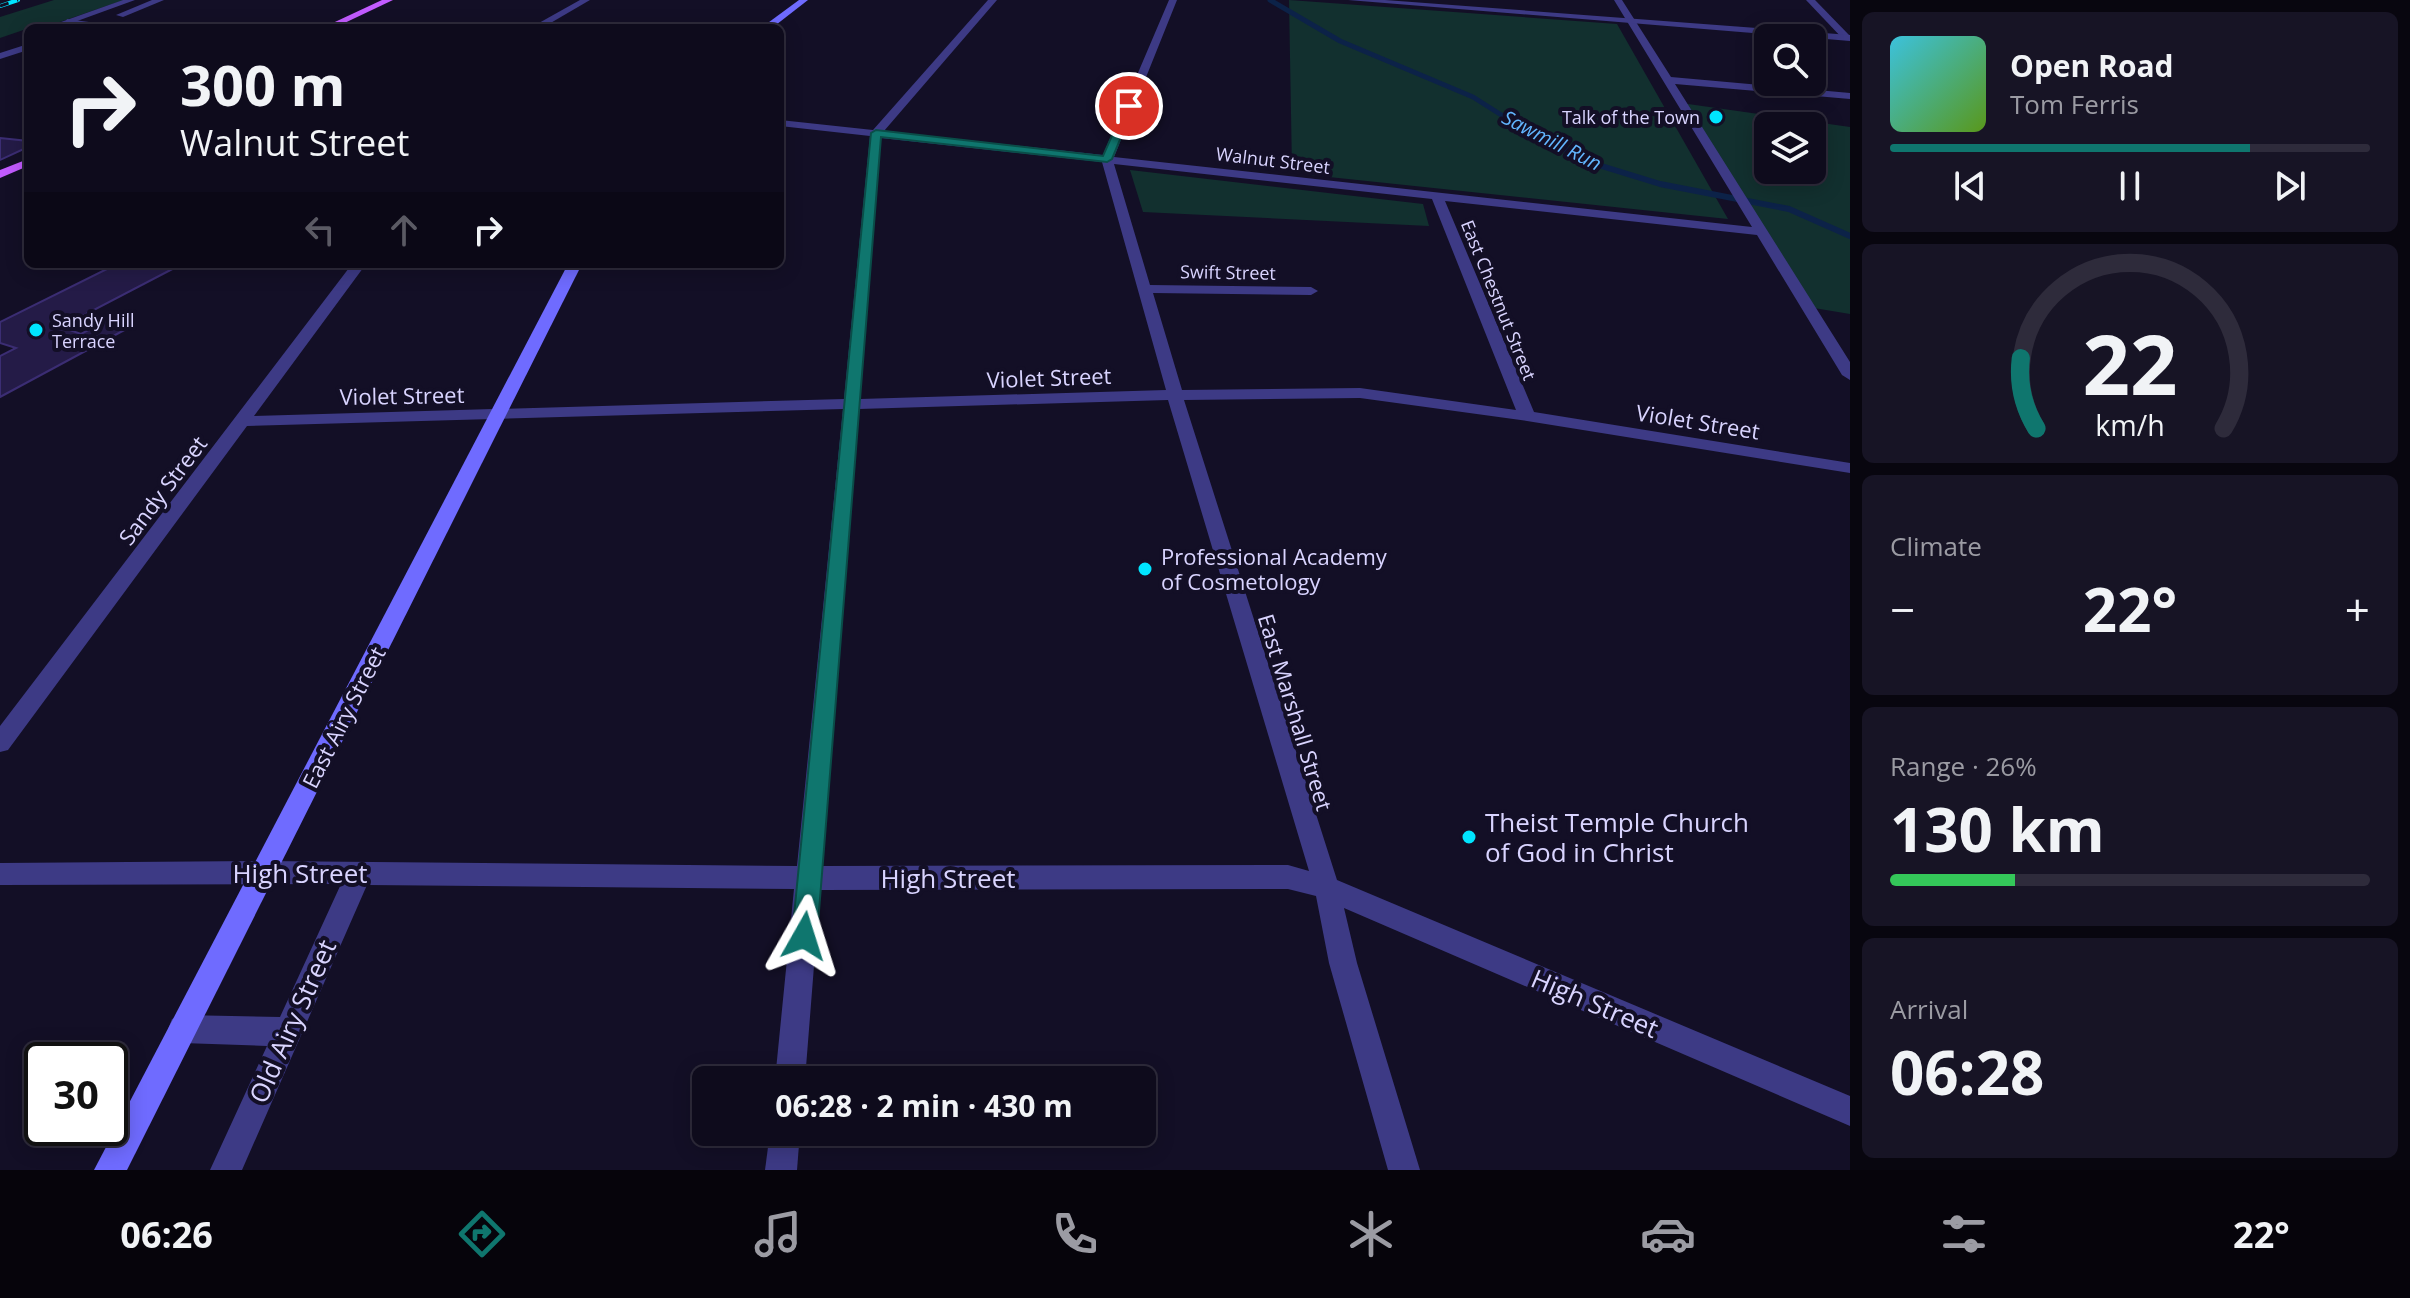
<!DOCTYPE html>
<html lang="en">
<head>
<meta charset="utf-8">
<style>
	:root { --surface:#0e0b1c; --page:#171425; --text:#f1f3f6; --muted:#9b9ba3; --line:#2e2b3b; --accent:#0f766e }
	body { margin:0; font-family:"Open Sans",sans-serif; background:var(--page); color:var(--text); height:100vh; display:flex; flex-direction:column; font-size:30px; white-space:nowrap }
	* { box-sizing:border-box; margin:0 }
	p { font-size:26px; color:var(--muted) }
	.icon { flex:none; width:44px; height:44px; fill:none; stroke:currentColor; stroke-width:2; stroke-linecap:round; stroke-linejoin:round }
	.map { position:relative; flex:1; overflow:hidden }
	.sheet { display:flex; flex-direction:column; gap:12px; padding:12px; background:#08060f; width:560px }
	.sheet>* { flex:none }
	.banner { position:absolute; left:24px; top:24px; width:760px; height:244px; border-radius:12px; box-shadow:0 4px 20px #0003,0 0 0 2px var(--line); background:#0e0b1c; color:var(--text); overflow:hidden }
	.buttons { position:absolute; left:1754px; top:24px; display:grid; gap:16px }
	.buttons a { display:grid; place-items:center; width:72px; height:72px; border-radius:12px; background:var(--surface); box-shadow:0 4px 20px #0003,0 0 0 2px var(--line); font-size:40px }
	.speed { position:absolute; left:24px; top:1042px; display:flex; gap:16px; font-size:40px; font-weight:700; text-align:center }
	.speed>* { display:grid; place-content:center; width:104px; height:104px; border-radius:50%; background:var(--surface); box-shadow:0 4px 20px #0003,0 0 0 2px var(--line); line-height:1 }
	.speed .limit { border:4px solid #111; border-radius:12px; background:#fff; color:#111 }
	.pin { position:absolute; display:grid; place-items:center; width:68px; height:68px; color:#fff; margin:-34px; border:4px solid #fff; border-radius:50%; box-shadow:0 2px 8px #0007 }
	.me { position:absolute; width:88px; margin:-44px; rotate:6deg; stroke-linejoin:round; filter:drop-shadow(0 0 6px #0008) }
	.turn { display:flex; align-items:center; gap:28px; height:168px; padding:0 24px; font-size:36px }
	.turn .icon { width:104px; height:104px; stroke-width:2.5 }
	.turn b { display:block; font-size:56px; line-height:68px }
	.lanes { display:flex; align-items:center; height:76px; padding:0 24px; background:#0003; justify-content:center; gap:40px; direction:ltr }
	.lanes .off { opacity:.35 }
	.big { font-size:60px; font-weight:700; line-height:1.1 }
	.sheet .card { flex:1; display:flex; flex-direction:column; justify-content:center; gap:12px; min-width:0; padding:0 28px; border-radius:12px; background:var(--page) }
	.sheet .dial { align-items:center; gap:0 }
	.dial svg { height:208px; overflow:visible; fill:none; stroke:var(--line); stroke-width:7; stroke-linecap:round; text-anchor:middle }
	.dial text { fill:var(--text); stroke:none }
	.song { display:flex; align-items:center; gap:24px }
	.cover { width:96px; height:96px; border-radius:12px; background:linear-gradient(135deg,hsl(190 70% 55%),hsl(90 70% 35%)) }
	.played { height:8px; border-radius:4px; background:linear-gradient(90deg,var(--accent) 75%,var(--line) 75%) }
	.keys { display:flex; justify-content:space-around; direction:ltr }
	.heat { display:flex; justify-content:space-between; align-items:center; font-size:44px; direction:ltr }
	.charge { height:12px; border-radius:6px; background:linear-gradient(90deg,#34c759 26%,var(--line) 0) }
	.trip { position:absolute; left:692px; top:1066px; width:464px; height:80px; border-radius:12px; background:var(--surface); box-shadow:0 4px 20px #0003,0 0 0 2px var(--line); font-weight:700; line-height:80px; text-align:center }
	.tab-bar { display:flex; height:128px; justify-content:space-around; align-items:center; background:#06040b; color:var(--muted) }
	.tab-bar .icon { width:56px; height:56px }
	.tab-bar .active { color:var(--accent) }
	.tab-bar b { font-size:36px; color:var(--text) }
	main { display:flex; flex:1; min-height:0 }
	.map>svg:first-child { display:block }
	.green { fill:#12302f; fill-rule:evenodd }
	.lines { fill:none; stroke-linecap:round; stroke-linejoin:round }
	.stream-far1 { stroke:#0c2248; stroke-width:5 }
	.stream { stroke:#0c2248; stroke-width:6 }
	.building { fill:#241b47; stroke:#3b2d73; stroke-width:2 }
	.minor { fill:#3d3a85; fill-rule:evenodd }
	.tertiary { fill:#3d3a85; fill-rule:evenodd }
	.secondary { fill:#6f6bff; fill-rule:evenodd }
	.primary { fill:#c25bff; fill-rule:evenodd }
	.rail-casing { stroke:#00e5ff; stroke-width:4 }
	.rail { stroke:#130f26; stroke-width:3; stroke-dasharray:9; stroke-linecap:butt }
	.route { fill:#0f766e; stroke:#0a4d48; stroke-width:2 }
	.poi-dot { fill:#00e5ff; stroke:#130f26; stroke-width:3 }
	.labels { text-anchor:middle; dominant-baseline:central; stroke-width:8; stroke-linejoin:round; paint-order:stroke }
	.far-poi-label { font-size:18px; fill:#d9d4ff; stroke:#130f26; text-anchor:end }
	.far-street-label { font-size:18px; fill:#d9d4ff; stroke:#130f26 }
	.far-water-label { font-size:20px; font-style:italic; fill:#62b6ff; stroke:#130f26 }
	.street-label { font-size:22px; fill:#d9d4ff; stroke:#130f26 }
	.poi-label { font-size:22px; fill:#d9d4ff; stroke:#130f26; text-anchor:start }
	.near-poi-label { font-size:26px; fill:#d9d4ff; stroke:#130f26; text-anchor:start }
	.near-street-label { font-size:26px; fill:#d9d4ff; stroke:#130f26 }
</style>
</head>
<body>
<main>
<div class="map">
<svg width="1850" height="1170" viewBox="0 0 1850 1170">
	<rect width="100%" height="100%" fill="#130f26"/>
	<!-- green -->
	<g class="green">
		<path d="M54 0H124L48 26 38 25 0 38V17Z"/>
		<path d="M1289 0 1617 24 1728 219 1310 175 1292 169Z"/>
		<path d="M1681 103 1850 127V314L1808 307ZM1768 126H1812V170H1768Z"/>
		<path d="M1130 170 1423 204 1429 226 1143 212Z"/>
	</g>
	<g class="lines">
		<!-- stream-far1 -->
		<path class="stream-far1" d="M1270 0 1340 41 1473 97 1525 130"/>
		<!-- stream -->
		<path class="stream" d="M1521 128 1595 164 1660 184 1789 209 1850 236"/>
	</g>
	<!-- building -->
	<g class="building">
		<path d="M0 138 28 141V147L0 160Z"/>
		<path d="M105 264H182L61 327 81 334 106 321 130 327 0 397V356L16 348 0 343V322L113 266Z"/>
	</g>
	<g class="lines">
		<!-- minor -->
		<g class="minor">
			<path d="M580 0H590L542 28H530Z"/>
			<path d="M988 0H997L884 131 1103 155 1169 0H1177L1114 157 1752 227 1614 0H1622L1671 77 1850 93V99L1675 84 1850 362V380L1842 375 1757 235 1445 201 1534 412 1850 463V473L1527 421 1360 398 1184 400 1337 880 1850 1096V1126L1344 908 1357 963 1420 1170H1388L1329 963 1316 896 1288 889 820 890 805 1080H775L794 889 367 885 242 1170H210L267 1046 182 1043 172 1039 168 1029 172 1019 182 1015 280 1017 341 884 0 885V863L264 861 797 866 843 409 247 426 8 750 0 752V726L352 264H366L254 416 844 399 870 136 780 126V120L873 130ZM881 138 1102 162 1166 390 860 399ZM1114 164 1432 199 1516 410 1360 388 1182 390 1153 293 1311 295 1318 291 1311 287 1150 285ZM1168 400 1309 871 1288 865 822 866 859 409Z"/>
			<path d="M1806 0H1815L1850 36V40H1844Z"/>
			<path d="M67 19 111 25 116 28 64 24Z"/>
			<path d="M770 1132H800L797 1170H765Z"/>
		</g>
		<!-- tertiary -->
		<g class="tertiary">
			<path d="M123 0H135L58 28H44Z"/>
			<path d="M152 0H164L123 17 116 15Z"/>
			<path d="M1348 0H1385L1850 35V41Z"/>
			<path d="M28 44V50L0 59V53Z"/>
		</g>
		<!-- secondary -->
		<g class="secondary">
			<path d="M799 0H808L772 28H761Z"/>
			<path d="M568 264H582L127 1170H94Z"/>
		</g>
		<!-- primary -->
		<g class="primary">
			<path d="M382 0H393L334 28H322Z"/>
			<path d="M28 159V166L0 178V170Z"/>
		</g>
		<defs>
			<path id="rail" d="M0 6 18 0"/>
		</defs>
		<!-- rail casing -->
		<use href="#rail" class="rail-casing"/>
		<!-- rail -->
		<use href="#rail" class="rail"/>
	</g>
	<!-- route -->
	<path class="route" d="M1126 104 1134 106 1112 159 1107 162 881 137 817 936 813 944 804 947 796 944 792 936 871 133 876 130 1103 156Z"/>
	<!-- markers -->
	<g class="poi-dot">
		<circle cx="1716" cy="117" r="8"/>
		<circle cx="36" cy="330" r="8"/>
		<circle cx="1145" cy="569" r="8"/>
		<circle cx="1469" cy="837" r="8"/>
	</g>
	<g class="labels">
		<!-- far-poi labels -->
		<g class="far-poi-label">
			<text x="1700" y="117">Talk of the Town</text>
			<text x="52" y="320" text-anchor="start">Sandy Hill<tspan x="52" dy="21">Terrace</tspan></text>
		</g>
		<!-- far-street labels -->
		<g class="far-street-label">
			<text transform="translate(1273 160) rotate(7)">Walnut Street</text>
			<text transform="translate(1228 272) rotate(1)">Swift Street</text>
			<text transform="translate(1499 300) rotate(68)">East Chestnut Street</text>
		</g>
		<!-- far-water labels -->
		<g class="far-water-label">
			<text transform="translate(1552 140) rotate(27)">Sawmill Run</text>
		</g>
		<!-- street labels -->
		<g class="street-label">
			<text transform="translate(1049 377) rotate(-2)">Violet Street</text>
			<text transform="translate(402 395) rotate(-1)">Violet Street</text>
			<text transform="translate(1698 421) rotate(9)">Violet Street</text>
			<text transform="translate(162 490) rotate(-53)">Sandy Street</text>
			<text transform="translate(1296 712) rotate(73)">East Marshall Street</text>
			<text transform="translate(343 717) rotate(-63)">East Airy Street</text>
		</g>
		<!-- poi labels -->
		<g class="poi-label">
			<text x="1161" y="556">Professional Academy<tspan x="1161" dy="25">of Cosmetology</tspan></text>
		</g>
		<!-- near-poi labels -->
		<g class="near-poi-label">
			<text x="1485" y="822">Theist Temple Church<tspan x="1485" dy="30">of God in Christ</tspan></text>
		</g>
		<!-- near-street labels -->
		<g class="near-street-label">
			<text x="300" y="873">High Street</text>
			<text x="948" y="878">High Street</text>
			<text transform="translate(1595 1003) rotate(23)">High Street</text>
			<text transform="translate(292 1021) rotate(-66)">Old Airy Street</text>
		</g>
	</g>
</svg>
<div class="buttons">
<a><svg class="icon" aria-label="search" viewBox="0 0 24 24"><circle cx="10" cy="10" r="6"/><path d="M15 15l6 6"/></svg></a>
<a><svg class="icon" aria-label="layers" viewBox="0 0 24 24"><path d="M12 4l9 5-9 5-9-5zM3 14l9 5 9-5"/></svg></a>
</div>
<div class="speed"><div class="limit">30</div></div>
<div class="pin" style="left:1129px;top:106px;background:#d93025"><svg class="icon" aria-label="arrive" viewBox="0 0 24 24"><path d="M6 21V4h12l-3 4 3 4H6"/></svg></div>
<svg class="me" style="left:804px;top:936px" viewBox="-20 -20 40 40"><path d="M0-17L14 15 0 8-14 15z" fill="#0f766e" stroke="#fff" stroke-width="4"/></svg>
<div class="trip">06:28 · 2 min · 430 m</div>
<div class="banner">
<div class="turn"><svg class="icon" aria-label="right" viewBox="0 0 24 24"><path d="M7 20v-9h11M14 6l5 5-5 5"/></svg><div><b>300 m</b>Walnut Street</div></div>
<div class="lanes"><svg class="icon off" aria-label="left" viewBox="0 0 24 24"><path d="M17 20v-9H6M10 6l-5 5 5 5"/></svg><svg class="icon off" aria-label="ahead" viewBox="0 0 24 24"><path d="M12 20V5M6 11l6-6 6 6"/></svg><svg class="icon" aria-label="right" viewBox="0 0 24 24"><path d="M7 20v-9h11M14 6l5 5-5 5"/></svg></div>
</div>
</div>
<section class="sheet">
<div class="card">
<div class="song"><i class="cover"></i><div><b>Open Road</b><p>Tom Ferris</p></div></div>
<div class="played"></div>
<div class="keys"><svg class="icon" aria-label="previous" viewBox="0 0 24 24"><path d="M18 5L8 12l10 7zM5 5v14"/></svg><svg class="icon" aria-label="pause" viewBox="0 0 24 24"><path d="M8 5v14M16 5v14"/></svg><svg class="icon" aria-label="next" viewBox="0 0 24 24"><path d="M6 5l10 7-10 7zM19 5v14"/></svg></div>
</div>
<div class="card dial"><svg viewBox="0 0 100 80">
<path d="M14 69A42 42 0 1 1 86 69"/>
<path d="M14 69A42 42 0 0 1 8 42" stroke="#0f766e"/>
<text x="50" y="56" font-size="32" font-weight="700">22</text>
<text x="50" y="72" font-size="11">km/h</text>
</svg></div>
<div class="card"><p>Climate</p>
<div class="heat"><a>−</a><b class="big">22°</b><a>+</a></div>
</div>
<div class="card"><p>Range · 26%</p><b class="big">130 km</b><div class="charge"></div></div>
<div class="card"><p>Arrival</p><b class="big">06:28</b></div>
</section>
</main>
<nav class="tab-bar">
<b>06:26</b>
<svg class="icon active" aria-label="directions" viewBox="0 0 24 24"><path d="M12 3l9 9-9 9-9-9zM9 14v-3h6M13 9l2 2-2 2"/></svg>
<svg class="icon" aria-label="music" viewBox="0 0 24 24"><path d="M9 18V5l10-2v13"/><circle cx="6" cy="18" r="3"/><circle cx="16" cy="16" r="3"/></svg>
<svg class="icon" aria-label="phone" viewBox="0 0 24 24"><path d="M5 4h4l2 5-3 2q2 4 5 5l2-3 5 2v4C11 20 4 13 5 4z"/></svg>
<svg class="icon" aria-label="climate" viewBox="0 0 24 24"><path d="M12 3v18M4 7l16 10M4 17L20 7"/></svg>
<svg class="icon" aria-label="car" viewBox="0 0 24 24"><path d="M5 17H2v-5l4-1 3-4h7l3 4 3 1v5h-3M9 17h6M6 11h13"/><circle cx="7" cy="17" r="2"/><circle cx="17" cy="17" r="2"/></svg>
<svg class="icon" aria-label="filters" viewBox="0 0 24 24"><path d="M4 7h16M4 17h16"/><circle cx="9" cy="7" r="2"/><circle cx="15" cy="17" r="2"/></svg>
<b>22°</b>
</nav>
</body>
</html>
